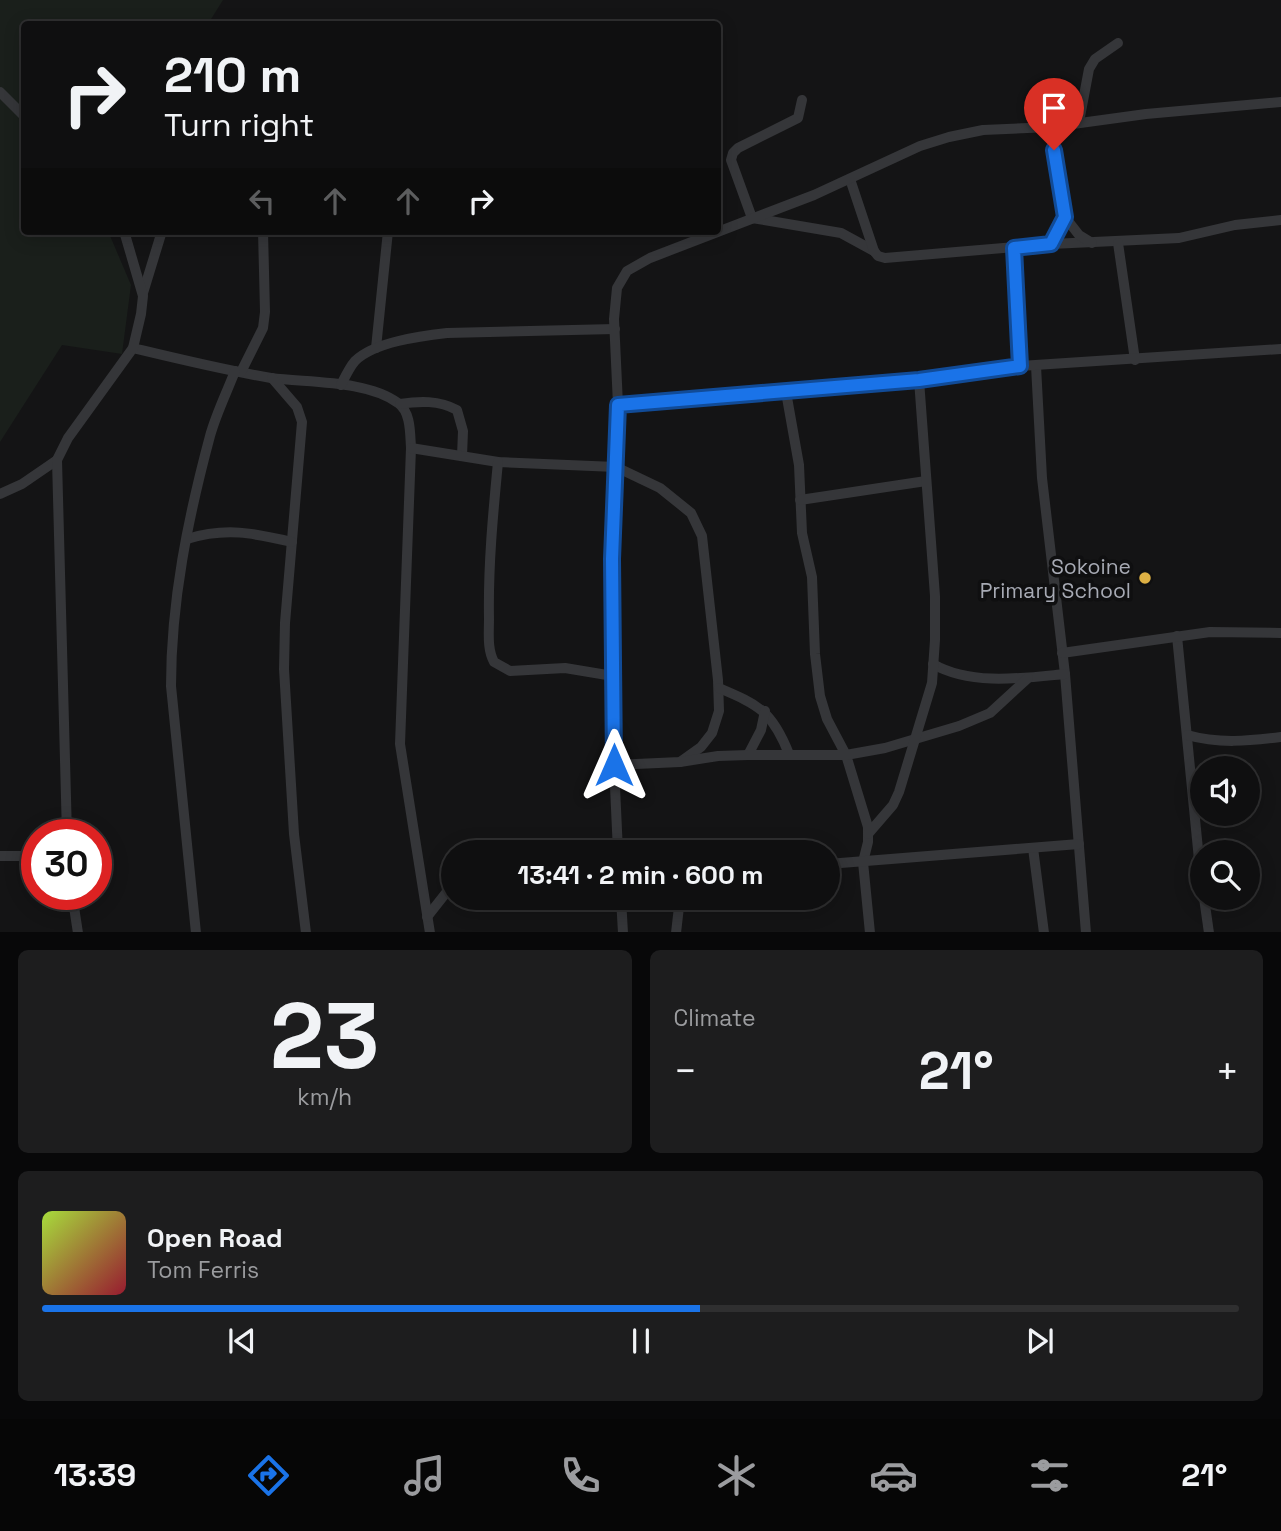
<!DOCTYPE html>
<html lang="en">
<head>
<meta charset="utf-8">
<style>
	:root { --surface:#0f0f10; --page:#1d1d1e; --text:#f1f3f6; --muted:#9b9c9f; --line:#2f2f30; --accent:#1a73e8 }
	body { margin:0; font-family:"Space Grotesk",sans-serif; background:var(--page); color:var(--text); height:100vh; display:flex; flex-direction:column; font-size:26px; white-space:nowrap }
	* { box-sizing:border-box; margin:0 }
	p { font-size:23px; color:var(--muted) }
	.icon { flex:none; width:38px; height:38px; fill:none; stroke:currentColor; stroke-width:2; stroke-linecap:round; stroke-linejoin:round }
	.map { position:relative; height:932px; overflow:hidden }
	.side { display:flex; flex-direction:column; gap:18px; padding:18px; background:#080809; flex:1 }
	.side>* { flex:none }
	.hud { position:absolute; left:21px; top:21px; width:700px; height:214px; border-radius:7px; box-shadow:0 4px 18px #0003,0 0 0 2px var(--line); background:#0f0f10; color:var(--text); overflow:hidden }
	.fabs { position:absolute; left:1190px; top:756px; display:grid; gap:14px }
	.fabs a { display:grid; place-items:center; width:70px; height:70px; border-radius:50%; background:var(--surface); box-shadow:0 4px 18px #0003,0 0 0 2px var(--line); font-size:35px }
	.speed { position:absolute; left:21px; top:819px; display:flex; gap:14px; font-size:35px; font-weight:700; text-align:center }
	.speed>* { display:grid; place-content:center; width:91px; height:91px; border-radius:50%; background:var(--surface); box-shadow:0 4px 18px #0003,0 0 0 2px var(--line); line-height:1 }
	.speed .limit { border:10px solid #d22; background:#fff; color:#111 }
	.pin { position:absolute; display:grid; place-items:center; width:60px; height:60px; color:#fff; margin:-72px -30px; border-radius:50% 50% 50% 0; rotate:-45deg; box-shadow:0 0 7px #0007 }
	.pin .icon { rotate:45deg }
	.me { position:absolute; width:77px; margin:-38px; rotate:0deg; stroke-linejoin:round; filter:drop-shadow(0 0 5px #0008) }
	.turn { display:flex; align-items:center; gap:24px; height:147px; padding:0 28px; font-size:32px }
	.turn .icon { width:91px; height:91px; stroke-width:2.5 }
	.turn b { display:block; font-size:49px; line-height:60px }
	.lanes { display:flex; align-items:center; height:66px; padding:0 28px; background:#0003; justify-content:center; gap:35px; direction:ltr }
	.lanes .off { opacity:.35 }
	.big { font-size:52px; font-weight:600; line-height:1.1 }
	.side .tile { flex:1; display:flex; flex-direction:column; justify-content:center; gap:10px; min-width:0; padding:0 24px; border-radius:10px; background:var(--page) }
	.side .dial { align-items:center; gap:0 }
	.dial b { font-size:91px; line-height:1 }
	.song { display:flex; align-items:center; gap:21px }
	.cover { width:84px; height:84px; border-radius:10px; background:linear-gradient(135deg,hsl(80 70% 55%),hsl(350 70% 35%)) }
	.played { height:7px; border-radius:4px; background:linear-gradient(90deg,var(--accent) 55%,var(--line) 55%) }
	.keys { display:flex; justify-content:space-around; direction:ltr }
	.heat { display:flex; justify-content:space-between; align-items:center; font-size:38px; direction:ltr }
	.side .tiles { flex:1; display:grid; gap:18px; grid-template-columns:1fr 1fr }
	.tile:last-child { grid-column:span 2 }
	.trip { position:absolute; left:441px; top:840px; width:399px; height:70px; border-radius:35px; background:var(--surface); box-shadow:0 4px 18px #0003,0 0 0 2px var(--line); font-weight:600; line-height:70px; text-align:center }
	.menu { display:flex; height:112px; justify-content:space-around; align-items:center; background:#060606; color:var(--muted) }
	.menu .icon { width:49px; height:49px }
	.menu .active { color:var(--accent) }
	.menu b { font-size:32px; color:var(--text) }
	.map>svg:first-child { display:block }
	.green { fill:#1a1f1b }
	.lines { fill:none; stroke-linecap:round; stroke-linejoin:round }
	.minor { stroke:#353639; stroke-width:10 }
	.route-casing { stroke:#114b97; stroke-width:18 }
	.route { stroke:#1a73e8; stroke-width:12 }
	.poi-dot { fill:#ddb044; stroke:#0f0f10; stroke-width:2.5 }
	.labels { text-anchor:middle; dominant-baseline:central; stroke-width:7; stroke-linejoin:round; paint-order:stroke }
	.poi-label { font-size:21px; fill:#a7aab4; stroke:#0f0f10; text-anchor:end }
</style>
</head>
<body>
<div class="map">
<svg width="1281" height="933" viewBox="0 0 1281 933">
	<rect width="100%" height="100%" fill="#141415"/>
	<!-- green -->
	<path class="green" d="M0 0H223L208 24H24V231H108L131 285 122 354 62 345 0 442Z"/>
	<g class="lines">
		<!-- minor -->
		<g class="minor">
			<path d="M0 92 24 116"/>
			<path d="M802 100 798 118 738 148 733 153 731 160 752 218 841 233 874 251"/>
			<path d="M1079 122 1089 69 1095 59 1118 43"/>
			<path d="M1051 127 1065 217 1062 227 1051 244"/>
			<path d="M850 179 874 251 878 256 885 258 1051 244 1179 238 1235 225 1281 220"/>
			<path d="M1065 217 1079 235 1092 243"/>
			<path d="M1118 243 1135 360"/>
			<path d="M1014 248 1020 366"/>
			<path d="M143 293 162 231"/>
			<path d="M133 348C179 359 224 370 271 378 308 383 367 380 398 403 411 412 410 433 411 448L400 744 430 933"/>
			<path d="M376 348 388 231"/>
			<path d="M1036 366 1042 478 1065 674 1086 933"/>
			<path d="M241 372 263 328 265 312 263 231"/>
			<path d="M272 378 297 407 302 422 285 623 284 669 294 834 306 933"/>
			<path d="M341 385C345 377 349 368 355 361 374 342 421 336 447 333L615 329"/>
			<path d="M786 392 799 465 802 533 812 577 815 654 820 696 827 719 846 755 868 827V842L863 862 870 933"/>
			<path d="M400 404C419 401 439 400 457 410L463 431 462 456"/>
			<path d="M618 405 919 380 1020 366 1281 349"/>
			<path d="M411 448 498 462 616 467 660 488 691 513 702 536 718 680 719 711 712 733 701 747 680 762"/>
			<path d="M498 462C493 514 488 566 489 619 489 633 487 649 494 662L510 671 565 668 613 676"/>
			<path d="M0 494 22 484 57 460"/>
			<path d="M800 500 926 481"/>
			<path d="M187 539C226 527 253 533 292 542"/>
			<path d="M1177 636 1202 890"/>
			<path d="M1062 653 1210 632 1281 633"/>
			<path d="M933 664C971 686 1024 678 1065 674"/>
			<path d="M719 688C759 705 772 711 789 754"/>
			<path d="M1187 735C1219 744 1248 741 1281 737"/>
			<path d="M748 755 761 730 765 711"/>
			<path d="M614 765 680 762 718 756 748 755H846L885 748 959 726 990 713 1028 678"/>
			<path d="M868 834 893 805 899 792 932 683 935 640V596L919 380"/>
			<path d="M67 835 57 460 68 438 133 348 141 314 143 296 124 231"/>
			<path d="M1033 848 1044 933"/>
			<path d="M618 852 614 765 613 676 612 559 618 405 614 319 617 288 627 271 650 258 814 195 920 146 949 137 983 130 1051 127 1146 114 1281 102"/>
			<path d="M0 856H37"/>
			<path d="M828 864 1079 844"/>
			<path d="M72 894 78 933"/>
			<path d="M621 898 623 933"/>
			<path d="M1204 898 1209 933"/>
			<path d="M427 917 453 884"/>
			<path d="M196 933 171 686C171 601 188 518 210 436 216 414 227 392 235 371"/>
			<path d="M676 933 680 898"/>
		</g>
	</g>
	<g class="lines">
		<defs>
			<path id="route" d="M614 765 612 559 618 405 919 380 1020 366 1014 248 1051 244 1065 217 1054 150"/>
		</defs>
		<!-- route casing -->
		<use href="#route" class="route-casing"/>
		<!-- route -->
		<use href="#route" class="route"/>
	</g>
	<!-- markers -->
	<circle class="poi-dot" cx="1145" cy="578" r="7"/>
	<g class="labels">
		<!-- poi labels -->
		<g class="poi-label">
			<text x="1131" y="566">Sokoine<tspan x="1131" dy="24">Primary School</tspan></text>
		</g>
	</g>
</svg>
<div class="fabs">
<a><svg class="icon" aria-label="sound" viewBox="0 0 24 24"><path d="M4 9h4l5-4v14l-5-4H4zM17 9q2 3 0 6"/></svg></a>
<a><svg class="icon" aria-label="search" viewBox="0 0 24 24"><circle cx="10" cy="10" r="6"/><path d="M15 15l6 6"/></svg></a>
</div>
<div class="speed"><div class="limit">30</div></div>
<div class="pin" style="left:1054px;top:150px;background:#d93025"><svg class="icon" aria-label="arrive" viewBox="0 0 24 24"><path d="M6 21V4h12l-3 4 3 4H6"/></svg></div>
<svg class="me" style="left:614px;top:765px" viewBox="-20 -20 40 40"><path d="M0-17L14 15 0 8-14 15z" fill="#1a73e8" stroke="#fff" stroke-width="4"/></svg>
<div class="trip">13:41 · 2 min · 600 m</div>
<div class="hud">
<div class="turn"><svg class="icon" aria-label="right" viewBox="0 0 24 24"><path d="M7 20v-9h11M14 6l5 5-5 5"/></svg><div><b>210 m</b>Turn right</div></div>
<div class="lanes"><svg class="icon off" aria-label="left" viewBox="0 0 24 24"><path d="M17 20v-9H6M10 6l-5 5 5 5"/></svg><svg class="icon off" aria-label="ahead" viewBox="0 0 24 24"><path d="M12 20V5M6 11l6-6 6 6"/></svg><svg class="icon off" aria-label="ahead" viewBox="0 0 24 24"><path d="M12 20V5M6 11l6-6 6 6"/></svg><svg class="icon" aria-label="right" viewBox="0 0 24 24"><path d="M7 20v-9h11M14 6l5 5-5 5"/></svg></div>
</div>
</div>
<section class="side">
<div class="tiles">
<div class="tile dial"><b>23</b><p>km/h</p></div>
<div class="tile"><p>Climate</p>
<div class="heat"><a>−</a><b class="big">21°</b><a>+</a></div>
</div>
<div class="tile">
<div class="song"><i class="cover"></i><div><b>Open Road</b><p>Tom Ferris</p></div></div>
<div class="played"></div>
<div class="keys"><svg class="icon" aria-label="previous" viewBox="0 0 24 24"><path d="M18 5L8 12l10 7zM5 5v14"/></svg><svg class="icon" aria-label="pause" viewBox="0 0 24 24"><path d="M8 5v14M16 5v14"/></svg><svg class="icon" aria-label="next" viewBox="0 0 24 24"><path d="M6 5l10 7-10 7zM19 5v14"/></svg></div>
</div>
</div>
</section>
<nav class="menu">
<b>13:39</b>
<svg class="icon active" aria-label="directions" viewBox="0 0 24 24"><path d="M12 3l9 9-9 9-9-9zM9 14v-3h6M13 9l2 2-2 2"/></svg>
<svg class="icon" aria-label="music" viewBox="0 0 24 24"><path d="M9 18V5l10-2v13"/><circle cx="6" cy="18" r="3"/><circle cx="16" cy="16" r="3"/></svg>
<svg class="icon" aria-label="phone" viewBox="0 0 24 24"><path d="M5 4h4l2 5-3 2q2 4 5 5l2-3 5 2v4C11 20 4 13 5 4z"/></svg>
<svg class="icon" aria-label="climate" viewBox="0 0 24 24"><path d="M12 3v18M4 7l16 10M4 17L20 7"/></svg>
<svg class="icon" aria-label="car" viewBox="0 0 24 24"><path d="M5 17H2v-5l4-1 3-4h7l3 4 3 1v5h-3M9 17h6M6 11h13"/><circle cx="7" cy="17" r="2"/><circle cx="17" cy="17" r="2"/></svg>
<svg class="icon" aria-label="filters" viewBox="0 0 24 24"><path d="M4 7h16M4 17h16"/><circle cx="9" cy="7" r="2"/><circle cx="15" cy="17" r="2"/></svg>
<b>21°</b>
</nav>
</body>
</html>
